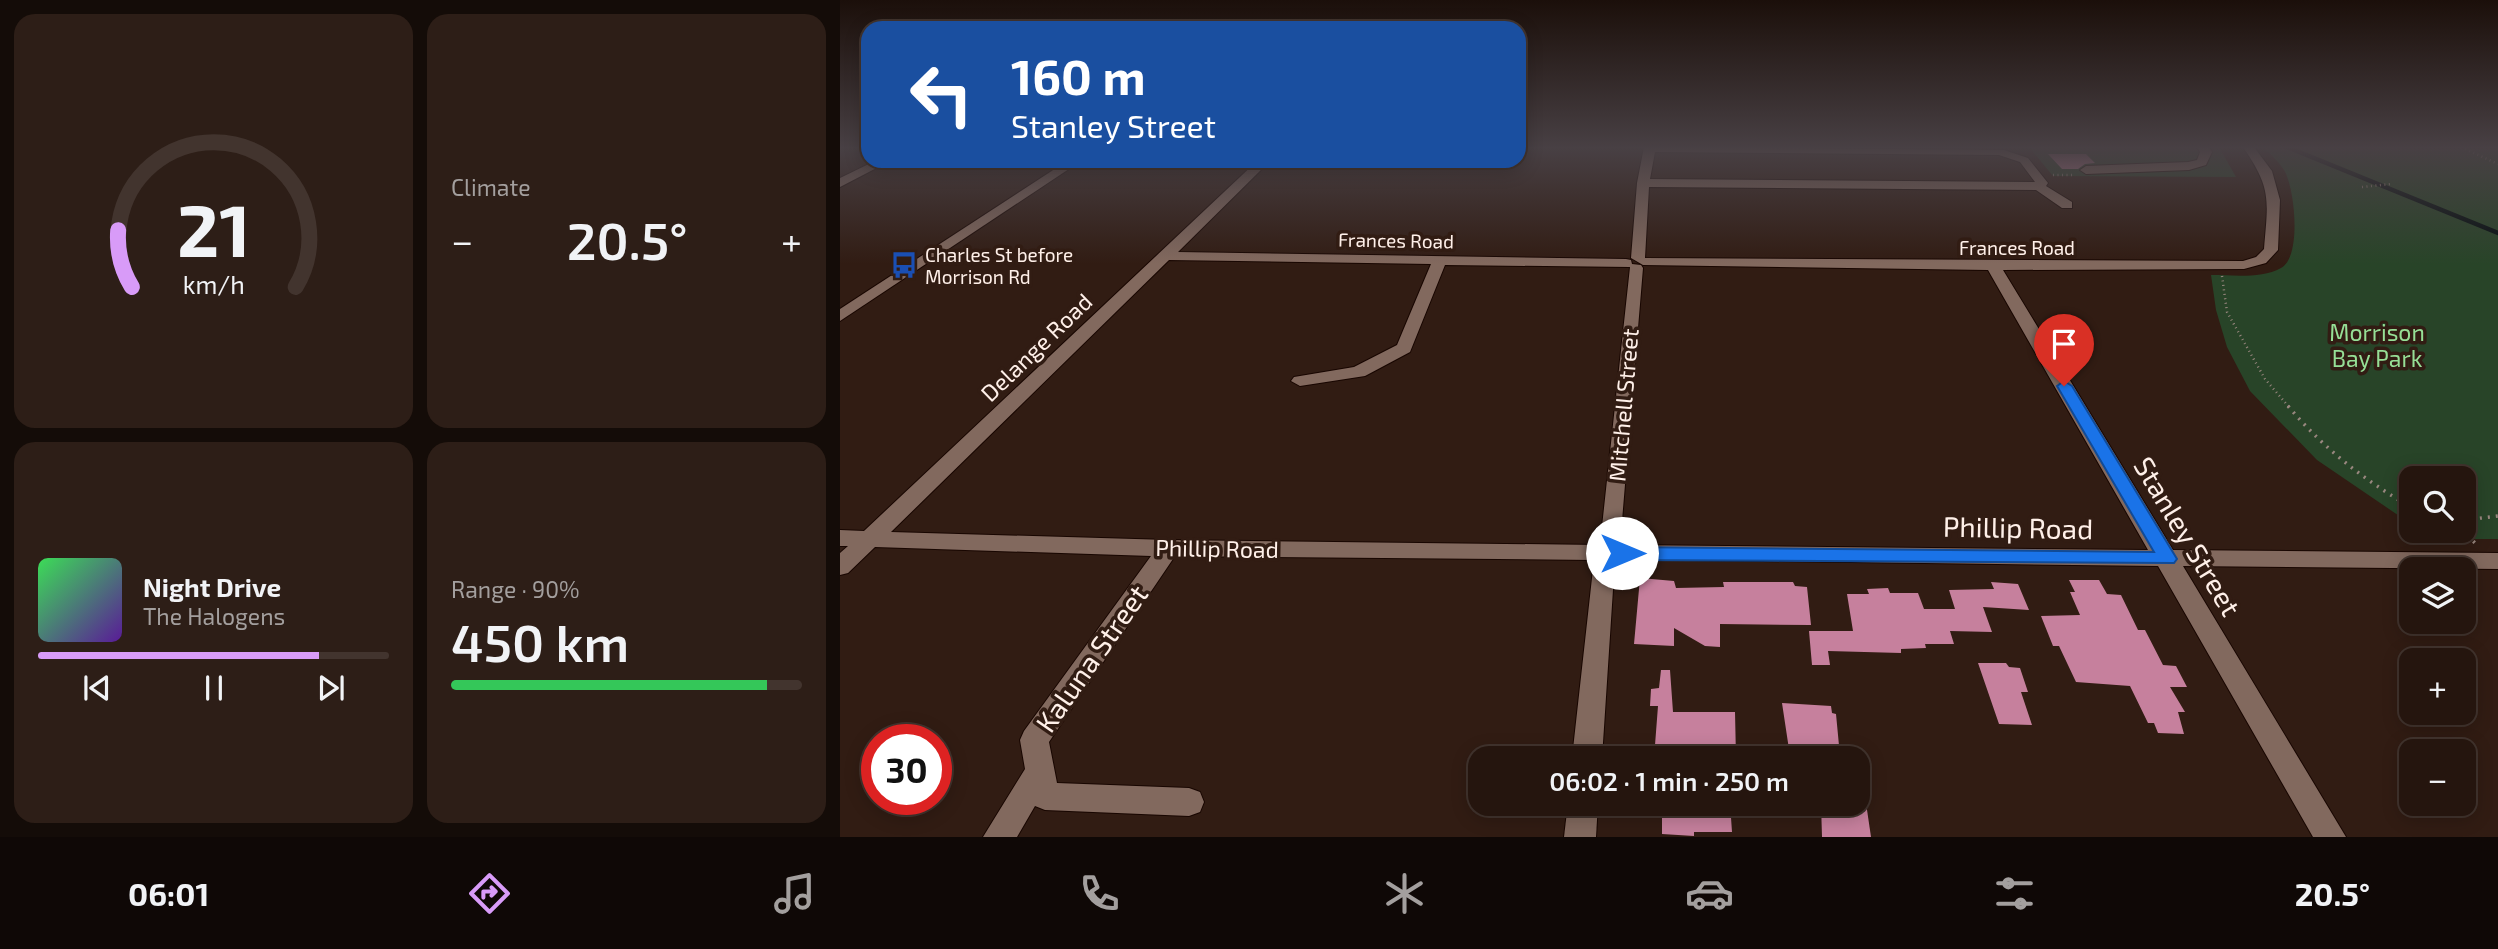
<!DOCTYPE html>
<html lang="en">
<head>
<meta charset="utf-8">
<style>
	:root { --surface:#25150e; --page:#2d1e17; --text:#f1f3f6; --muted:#a39f9e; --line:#42342e; --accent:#d89bf8 }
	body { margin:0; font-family:"Exo 2",sans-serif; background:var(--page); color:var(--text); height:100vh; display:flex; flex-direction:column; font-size:26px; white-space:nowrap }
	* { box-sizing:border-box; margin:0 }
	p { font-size:23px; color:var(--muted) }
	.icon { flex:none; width:38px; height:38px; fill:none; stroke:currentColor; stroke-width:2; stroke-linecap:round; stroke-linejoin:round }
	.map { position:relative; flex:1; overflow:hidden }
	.details { display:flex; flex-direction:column; gap:14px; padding:14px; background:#140c08; width:840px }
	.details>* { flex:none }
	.guide { position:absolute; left:21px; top:21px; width:665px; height:147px; border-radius:21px; box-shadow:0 4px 18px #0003,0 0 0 2px var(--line); background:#1a4fa0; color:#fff; overflow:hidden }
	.buttons { position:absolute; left:1559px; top:466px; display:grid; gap:14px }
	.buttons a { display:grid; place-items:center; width:77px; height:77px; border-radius:14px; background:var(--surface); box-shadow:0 4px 18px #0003,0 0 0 2px var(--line); font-size:35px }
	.speed { position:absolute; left:21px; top:724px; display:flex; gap:14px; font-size:35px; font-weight:700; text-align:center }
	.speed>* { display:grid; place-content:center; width:91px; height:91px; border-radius:50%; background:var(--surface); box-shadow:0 4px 18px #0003,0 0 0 2px var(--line); line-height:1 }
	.speed .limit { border:10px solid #d22; background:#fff; color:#111 }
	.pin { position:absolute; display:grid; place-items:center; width:60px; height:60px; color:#fff; margin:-72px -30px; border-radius:50% 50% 50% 0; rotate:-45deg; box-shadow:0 0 7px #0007 }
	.pin .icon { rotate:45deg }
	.me { position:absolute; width:77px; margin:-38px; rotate:90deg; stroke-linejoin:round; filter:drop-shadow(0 0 5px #0008) }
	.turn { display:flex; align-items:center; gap:24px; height:147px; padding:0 35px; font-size:32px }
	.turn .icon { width:91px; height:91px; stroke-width:2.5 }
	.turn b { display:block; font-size:49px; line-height:60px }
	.big { font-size:52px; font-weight:600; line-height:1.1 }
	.details .card { flex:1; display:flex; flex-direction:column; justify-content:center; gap:10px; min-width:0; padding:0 24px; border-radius:21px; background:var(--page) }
	.details .dial { align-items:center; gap:0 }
	.dial svg { height:182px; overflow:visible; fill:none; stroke:var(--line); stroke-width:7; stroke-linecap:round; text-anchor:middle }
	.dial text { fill:var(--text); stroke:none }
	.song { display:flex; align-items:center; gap:21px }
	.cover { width:84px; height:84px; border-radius:10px; background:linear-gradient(135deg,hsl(130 70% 55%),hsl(270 70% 35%)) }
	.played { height:7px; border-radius:4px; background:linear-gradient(90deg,var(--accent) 80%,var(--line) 80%) }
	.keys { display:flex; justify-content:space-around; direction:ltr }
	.heat { display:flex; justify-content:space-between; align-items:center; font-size:38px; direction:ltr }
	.charge { height:10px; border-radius:5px; background:linear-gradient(90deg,#34c759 90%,var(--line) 0) }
	.details .tiles { flex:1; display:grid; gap:14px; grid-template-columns:repeat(2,1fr) }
	.trip { position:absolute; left:628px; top:746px; width:402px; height:70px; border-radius:21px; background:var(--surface); box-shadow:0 4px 18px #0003,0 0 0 2px var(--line); font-weight:600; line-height:70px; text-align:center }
	.tabs { display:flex; height:112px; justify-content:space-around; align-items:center; background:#0f0806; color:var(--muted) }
	.tabs .icon { width:49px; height:49px }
	.tabs .on { color:var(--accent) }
	.tabs b { font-size:32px; color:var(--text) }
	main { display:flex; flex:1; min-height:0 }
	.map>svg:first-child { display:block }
	.green { fill:#284428 }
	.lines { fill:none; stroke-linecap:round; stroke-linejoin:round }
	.stream { stroke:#030d0f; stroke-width:4.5 }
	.building { fill:#c6809d }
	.minor-casing { stroke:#180601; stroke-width:2 }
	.path-far1 { stroke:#99877f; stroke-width:2.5; stroke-dasharray:1 3.5; stroke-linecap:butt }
	.path { stroke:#99877f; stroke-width:3.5; stroke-dasharray:2 6; stroke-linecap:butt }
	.minor { fill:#82695e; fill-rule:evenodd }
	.route { fill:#1a73e8; stroke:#114b97; stroke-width:2 }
	.labels { text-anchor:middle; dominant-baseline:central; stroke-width:7; stroke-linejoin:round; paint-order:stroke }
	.far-street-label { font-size:19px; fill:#fff0e9; stroke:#311c13 }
	.far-poi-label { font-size:19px; fill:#fff0e9; stroke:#311c13; text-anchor:start }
	.park-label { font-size:23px; fill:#96df96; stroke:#311c13 }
	.street-label { font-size:23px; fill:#fff0e9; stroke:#311c13 }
	.near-street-label { font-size:28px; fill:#fff0e9; stroke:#311c13 }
</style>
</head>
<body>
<main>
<section class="details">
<div class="tiles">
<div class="card dial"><svg viewBox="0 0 100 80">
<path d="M14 69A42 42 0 1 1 86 69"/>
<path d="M14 69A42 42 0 0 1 8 44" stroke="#d89bf8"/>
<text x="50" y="56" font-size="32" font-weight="700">21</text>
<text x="50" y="72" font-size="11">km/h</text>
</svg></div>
<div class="card"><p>Climate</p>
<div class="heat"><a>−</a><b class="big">20.5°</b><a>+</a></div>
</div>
<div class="card">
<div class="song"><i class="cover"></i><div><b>Night Drive</b><p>The Halogens</p></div></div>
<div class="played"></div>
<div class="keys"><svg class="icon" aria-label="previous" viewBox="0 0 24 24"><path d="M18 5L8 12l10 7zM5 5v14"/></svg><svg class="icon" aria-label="pause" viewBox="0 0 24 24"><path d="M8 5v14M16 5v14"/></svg><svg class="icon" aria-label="next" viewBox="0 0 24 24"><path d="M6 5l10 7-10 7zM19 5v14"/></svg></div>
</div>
<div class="card"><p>Range · 90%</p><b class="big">450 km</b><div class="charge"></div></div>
</div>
</section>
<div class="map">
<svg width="1658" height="837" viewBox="0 0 1658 837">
	<rect width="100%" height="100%" fill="#311c13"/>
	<!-- green -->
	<g class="green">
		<path d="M1189 147H1379L1396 177 1213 176Z"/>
		<path d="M1421 147 1658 149V539H1594L1581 530H1624V478H1572L1571 524 1477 460 1410 391 1387 347 1376 310 1371 275C1392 275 1421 279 1441 268 1462 257 1455 188 1444 170 1439 162 1429 152 1421 147Z"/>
	</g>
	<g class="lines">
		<!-- stream -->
		<path class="stream" d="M1447 147 1658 233"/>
	</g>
	<!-- building -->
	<g class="building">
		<path d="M1208 154H1246L1255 163 1245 164 1238 169H1222Z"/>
		<path d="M800 578 834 581 836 588 884 587 883 582H953L955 586 967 587 971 625 880 624V647L865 646 834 628V646L794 644Z"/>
		<path d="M1229 580H1259L1267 594 1281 595 1298 630H1305L1323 665 1336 666 1347 687H1330L1345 712H1338L1344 734 1318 733 1314 723H1308L1290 686 1236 682 1219 646H1213L1201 616 1240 615 1230 592H1235Z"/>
		<path d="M1151 582 1178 584 1189 610 1143 607 1152 632 1110 631 1114 644H1085L1086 648 1061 649V653L988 651 990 665H972L969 631H1013L1007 594H1029L1027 589 1048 588 1050 593H1078L1084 609H1115L1109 590 1154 589Z"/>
		<path d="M1138 663H1166L1169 667 1180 668 1188 692H1181L1192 725 1159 724Z"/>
		<path d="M821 670H830L833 712H895L896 758H814L818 706H810L811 689 819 688Z"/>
		<path d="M942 703 991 706 992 713 996 714 1000 756H950Z"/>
		<path d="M822 803H890L892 832H854V836L822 834Z"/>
		<path d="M981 803H1026L1031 837H982Z"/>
	</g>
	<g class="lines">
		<defs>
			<g id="minor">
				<path d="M804 147 1164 150 1188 158 1208 183 1206 186 1232 202V208H1222L1196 190 809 187 805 258 1403 261 1416 257 1424 249C1428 200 1432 189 1403 147H1414L1432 171 1440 200 1438 250 1426 263 1404 269 1163 270 1333 550 1658 553V569L1343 566 1506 837H1473L1318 566 775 559 762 758H732L754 560 335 556 209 742 217 783 349 788 360 792 364 802 360 812 349 816 205 810 195 806 177 837H143L185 769 180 740 184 731 311 556 35 547 8 573 0 575V553L8 546H0V530L24 531 417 161H430L338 252 786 259 791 260 792 264 801 265 803 268 780 545 1308 550 1148 270 803 265 791 258 797 183ZM815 152 1159 155 1180 162 1195 182 810 179ZM329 260 591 264 557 345 514 367 454 377 451 381 460 386 525 376 570 352 605 265 790 267 760 545 329 540 51 532ZM765 550H772V556L766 554Z"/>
				<path d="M1357 147H1369L1372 152 1366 165 1349 170 1246 174 1240 170 1246 166 1348 162 1357 160 1360 152Z"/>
				<path d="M35 161H50L0 187V178Z"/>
				<path d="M227 161H241L0 321V309Z"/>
				<path d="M728 803H758L756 837H724Z"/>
			</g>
		</defs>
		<!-- minor casing -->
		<use href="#minor" class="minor-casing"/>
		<!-- path-far1 -->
		<g class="path-far1">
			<path d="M1621 147 1658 164"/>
			<path d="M1213 175H1234"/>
			<path d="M1522 187 1551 184"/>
			<path d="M1382 276 1387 312 1425 379 1449 407"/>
		</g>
		<!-- path -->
		<g class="path">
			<path d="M1448 406C1485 450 1523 479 1572 508"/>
			<path d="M1624 520 1658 516"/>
			<path d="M1622 530 1635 543"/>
		</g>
		<!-- minor -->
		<use href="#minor" class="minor"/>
	</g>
	<!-- sky -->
	<linearGradient id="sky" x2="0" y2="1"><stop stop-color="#1b0f0a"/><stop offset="0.56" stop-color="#484044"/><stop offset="1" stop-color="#484044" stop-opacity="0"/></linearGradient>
	<rect width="1658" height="264" fill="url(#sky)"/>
	<!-- route -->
	<path class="route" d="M1224 381 1232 386 1334 554 1337 559 1334 563 782 560 775 558 773 553 775 549 782 547 1314 552 1217 386Z"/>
	<!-- icons -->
	<defs>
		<symbol id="bus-bare" viewBox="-9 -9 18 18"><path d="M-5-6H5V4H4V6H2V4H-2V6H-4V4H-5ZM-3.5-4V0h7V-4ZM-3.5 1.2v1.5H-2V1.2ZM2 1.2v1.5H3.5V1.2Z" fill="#1a4fb4" stroke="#311c13" stroke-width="2.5" paint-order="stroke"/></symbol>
	</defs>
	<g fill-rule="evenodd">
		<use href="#bus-bare" x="45" y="246" width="38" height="38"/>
	</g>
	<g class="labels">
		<!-- far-street labels -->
		<g class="far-street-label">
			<text transform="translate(556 240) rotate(1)">Frances Road</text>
			<text x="1177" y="247">Frances Road</text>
		</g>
		<!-- far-poi labels -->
		<g class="far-poi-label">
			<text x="85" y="254">Charles St before<tspan x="85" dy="22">Morrison Rd</tspan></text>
		</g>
		<!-- park labels -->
		<g class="park-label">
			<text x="1537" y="332">Morrison<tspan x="1537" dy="26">Bay Park</tspan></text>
		</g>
		<!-- street labels -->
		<g class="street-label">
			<text transform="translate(196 347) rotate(-44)">Delange Road</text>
			<text transform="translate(783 405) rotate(-85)">Mitchell Street</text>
			<text transform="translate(377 548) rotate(1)">Phillip Road</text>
		</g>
		<!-- near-street labels -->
		<g class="near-street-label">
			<text transform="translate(1178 527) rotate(1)">Phillip Road</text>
			<text transform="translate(1348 536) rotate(59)">Stanley Street</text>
			<text transform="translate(251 658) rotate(-55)">Kaluna Street</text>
		</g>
	</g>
</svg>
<div class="buttons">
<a><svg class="icon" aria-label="search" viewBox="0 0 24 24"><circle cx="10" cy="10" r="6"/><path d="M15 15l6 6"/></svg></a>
<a><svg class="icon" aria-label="layers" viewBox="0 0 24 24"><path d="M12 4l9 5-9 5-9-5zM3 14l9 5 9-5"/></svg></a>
<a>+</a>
<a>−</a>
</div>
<div class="speed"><div class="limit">30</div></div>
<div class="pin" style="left:1224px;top:386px;background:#d93025"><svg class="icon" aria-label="arrive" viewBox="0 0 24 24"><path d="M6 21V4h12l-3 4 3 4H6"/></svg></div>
<svg class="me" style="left:782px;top:553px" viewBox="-20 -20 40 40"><circle r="19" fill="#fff"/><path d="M0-13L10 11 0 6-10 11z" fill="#1a73e8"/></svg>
<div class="trip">06:02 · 1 min · 250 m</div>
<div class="guide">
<div class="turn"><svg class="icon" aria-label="left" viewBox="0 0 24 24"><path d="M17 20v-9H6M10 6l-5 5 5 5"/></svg><div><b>160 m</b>Stanley Street</div></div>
</div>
</div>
</main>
<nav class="tabs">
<b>06:01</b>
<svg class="icon on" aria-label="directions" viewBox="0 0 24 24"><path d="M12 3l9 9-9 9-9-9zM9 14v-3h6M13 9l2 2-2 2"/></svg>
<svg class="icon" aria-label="music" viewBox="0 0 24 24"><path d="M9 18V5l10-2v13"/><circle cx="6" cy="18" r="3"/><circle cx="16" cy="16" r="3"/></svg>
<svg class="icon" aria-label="phone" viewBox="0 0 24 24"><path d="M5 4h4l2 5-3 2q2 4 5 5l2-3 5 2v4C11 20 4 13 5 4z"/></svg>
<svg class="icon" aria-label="climate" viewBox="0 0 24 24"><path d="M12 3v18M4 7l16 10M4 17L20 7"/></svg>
<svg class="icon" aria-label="car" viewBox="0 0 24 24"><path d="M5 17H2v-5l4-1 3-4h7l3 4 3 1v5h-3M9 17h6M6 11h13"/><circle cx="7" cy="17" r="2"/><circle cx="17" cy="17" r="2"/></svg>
<svg class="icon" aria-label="filters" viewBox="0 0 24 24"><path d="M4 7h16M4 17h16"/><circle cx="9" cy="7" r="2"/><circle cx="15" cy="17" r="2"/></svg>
<b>20.5°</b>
</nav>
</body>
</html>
